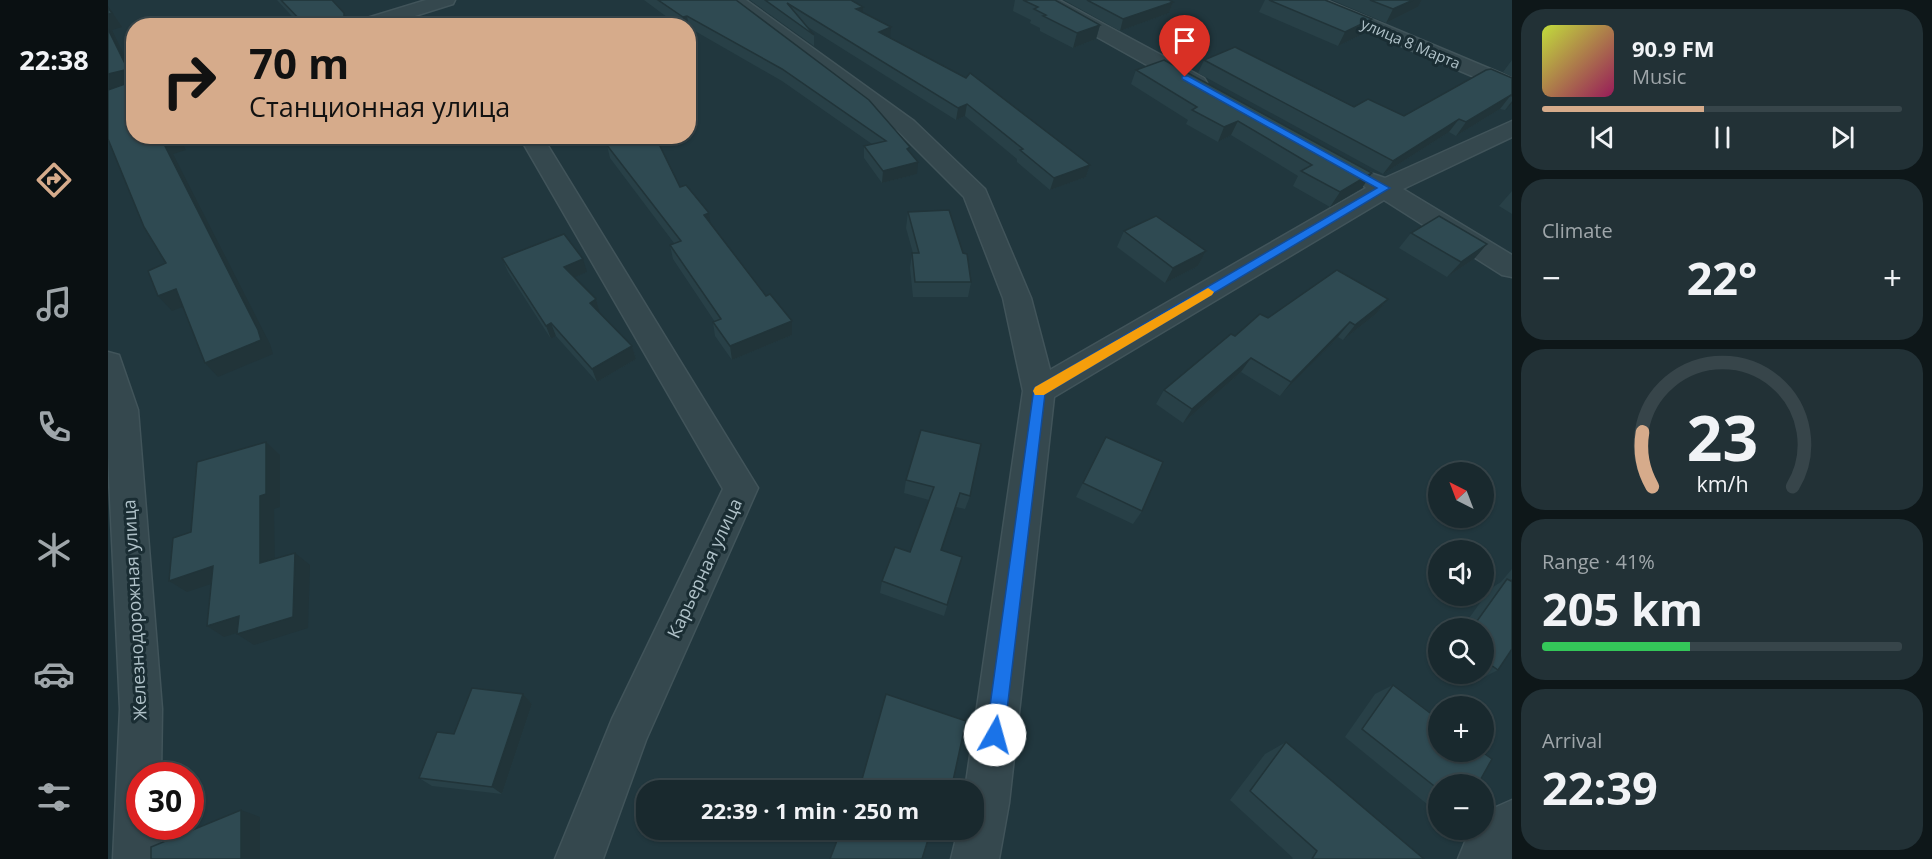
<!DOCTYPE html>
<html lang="en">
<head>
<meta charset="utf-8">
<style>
	:root { --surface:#19292e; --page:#223136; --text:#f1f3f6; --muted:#9fa6aa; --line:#37454a; --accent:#d6ab8b }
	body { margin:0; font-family:"Open Sans",sans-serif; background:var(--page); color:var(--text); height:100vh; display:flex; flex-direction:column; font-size:22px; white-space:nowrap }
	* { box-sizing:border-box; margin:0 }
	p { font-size:20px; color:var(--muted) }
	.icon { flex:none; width:33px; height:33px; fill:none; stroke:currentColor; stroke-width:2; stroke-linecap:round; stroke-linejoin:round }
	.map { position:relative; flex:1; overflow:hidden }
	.sheet { display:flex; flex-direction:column; gap:9px; padding:9px; background:#0e1719; width:420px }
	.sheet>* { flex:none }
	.guide { position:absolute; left:18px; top:18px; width:570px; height:126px; border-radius:24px; box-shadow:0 2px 4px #0004,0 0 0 2px var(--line); background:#d6ab8b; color:#111; overflow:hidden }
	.needle { width:39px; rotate:318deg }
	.tools { position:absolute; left:1320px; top:462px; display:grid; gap:12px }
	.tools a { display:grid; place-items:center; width:66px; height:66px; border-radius:50%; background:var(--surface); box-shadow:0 2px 4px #0004,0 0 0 2px var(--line); font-size:30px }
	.speed { position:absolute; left:18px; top:762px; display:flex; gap:12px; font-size:30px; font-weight:700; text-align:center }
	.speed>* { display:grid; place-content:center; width:78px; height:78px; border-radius:50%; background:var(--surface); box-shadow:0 2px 4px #0004,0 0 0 2px var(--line); line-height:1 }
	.speed .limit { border:9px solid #d22; background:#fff; color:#111 }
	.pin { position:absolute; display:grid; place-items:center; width:51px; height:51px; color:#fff; margin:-62px -26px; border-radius:50% 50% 50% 0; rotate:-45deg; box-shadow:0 0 6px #0007 }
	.pin .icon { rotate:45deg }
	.me { position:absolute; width:66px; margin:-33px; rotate:7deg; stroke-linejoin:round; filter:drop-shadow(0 0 4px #0008) }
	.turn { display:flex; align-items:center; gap:21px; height:126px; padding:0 24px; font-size:27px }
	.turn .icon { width:78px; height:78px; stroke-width:2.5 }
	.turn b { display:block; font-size:42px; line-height:51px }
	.big { font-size:45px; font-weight:700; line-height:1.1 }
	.sheet .card { flex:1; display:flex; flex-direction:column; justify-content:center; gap:9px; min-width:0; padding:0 21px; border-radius:24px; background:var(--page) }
	.sheet .dial { align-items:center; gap:0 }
	.dial svg { height:156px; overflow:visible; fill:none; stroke:var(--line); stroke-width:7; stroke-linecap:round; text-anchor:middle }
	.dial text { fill:var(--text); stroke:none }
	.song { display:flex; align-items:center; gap:18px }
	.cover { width:72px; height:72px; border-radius:9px; background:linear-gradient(135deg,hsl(70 70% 55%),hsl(330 70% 35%)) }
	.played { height:6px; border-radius:3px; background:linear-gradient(90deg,var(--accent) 45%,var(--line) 45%) }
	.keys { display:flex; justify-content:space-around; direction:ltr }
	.heat { display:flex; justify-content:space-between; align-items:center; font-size:33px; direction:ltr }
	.charge { height:9px; border-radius:4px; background:linear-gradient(90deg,#34c759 41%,var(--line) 0) }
	.trip { position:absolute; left:528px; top:780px; width:348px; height:60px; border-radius:24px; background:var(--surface); box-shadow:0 2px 4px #0004,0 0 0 2px var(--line); font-weight:700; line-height:60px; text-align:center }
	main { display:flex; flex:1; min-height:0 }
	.menu { display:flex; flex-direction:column; width:108px; justify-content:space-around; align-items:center; background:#0a1012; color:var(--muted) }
	.menu .icon { width:42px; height:42px }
	.menu .current { color:var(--accent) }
	.menu b { font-size:27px; color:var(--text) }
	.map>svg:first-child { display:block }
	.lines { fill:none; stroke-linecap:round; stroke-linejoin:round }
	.minor-casing { stroke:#41545a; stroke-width:3 }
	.minor { fill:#35484e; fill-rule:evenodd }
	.wall { fill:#284047 }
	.shaded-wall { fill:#213439 }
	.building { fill:#2f4a52; stroke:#213439; stroke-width:1.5 }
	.route { fill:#1a73e8; stroke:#114b97; stroke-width:1.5 }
	.slow { fill:#f59e0b }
	.labels { text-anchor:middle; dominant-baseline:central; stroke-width:6; stroke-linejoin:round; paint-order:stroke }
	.far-street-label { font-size:15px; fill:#b0c2c9; stroke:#1a2d33 }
	.street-label { font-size:18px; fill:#b0c2c9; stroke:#1a2d33 }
</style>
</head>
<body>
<main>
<nav class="menu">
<b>22:38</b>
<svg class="icon current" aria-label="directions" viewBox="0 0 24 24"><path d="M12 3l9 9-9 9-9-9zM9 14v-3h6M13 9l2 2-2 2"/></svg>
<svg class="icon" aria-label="music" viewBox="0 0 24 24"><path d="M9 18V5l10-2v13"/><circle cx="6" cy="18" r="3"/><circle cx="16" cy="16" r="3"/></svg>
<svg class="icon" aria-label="phone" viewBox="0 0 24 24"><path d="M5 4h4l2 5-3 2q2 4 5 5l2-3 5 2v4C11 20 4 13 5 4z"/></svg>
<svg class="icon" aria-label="climate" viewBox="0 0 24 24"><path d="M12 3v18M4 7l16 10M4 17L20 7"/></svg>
<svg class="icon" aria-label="car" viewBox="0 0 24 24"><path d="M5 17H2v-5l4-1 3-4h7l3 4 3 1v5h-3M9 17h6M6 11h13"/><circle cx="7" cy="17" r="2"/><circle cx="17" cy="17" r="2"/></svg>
<svg class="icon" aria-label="filters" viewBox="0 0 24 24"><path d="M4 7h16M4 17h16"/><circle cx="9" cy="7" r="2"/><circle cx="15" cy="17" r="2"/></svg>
</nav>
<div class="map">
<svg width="1404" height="859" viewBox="0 0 1404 859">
	<rect width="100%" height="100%" fill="#21373e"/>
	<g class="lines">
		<defs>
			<g id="minor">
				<path d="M318 0H347L345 4 275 26H243L246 22Z"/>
				<path d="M617 0H638L806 121 877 189 923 298 942 370 1258 188 1250 180 1253 175 1262 173 1277 178 1404 121V137L1295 189 1404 255V277L1394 275 1276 200 946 397 901 803 891 859H843L850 830H866V790H857L915 391 895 298 856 197 790 131Z"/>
				<path d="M928 0H951L1096 78 1099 83 1096 88 1088 90 1080 88 930 4Z"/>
				<path d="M1193 0H1218L1404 78V93L1195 4Z"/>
				<path d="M411 136H434L650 488 538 740 495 859H447L504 719 615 489Z"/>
				<path d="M0 352 11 355 30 410 54 709 53 776H32V826H53V859H5L12 709 0 456Z"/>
				<path d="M1404 800V859H1350L1357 842 1368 830H1376V821L1388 807Z"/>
			</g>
		</defs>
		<!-- minor casing -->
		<use href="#minor" class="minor-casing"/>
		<!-- minor -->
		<use href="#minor" class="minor"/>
	</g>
	<!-- wall -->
	<g class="wall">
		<path d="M169 0H224L238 17 249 26H193Z"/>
		<path d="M536 0H628L801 151 809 174 774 183 756 158V146L764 144 674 81 580 27V26H571Z"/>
		<path d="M642 0H743L755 13 782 37 982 165 978 177 942 190 909 162V159L857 116 848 120 700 27 706 35V46Z"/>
		<path d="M907 0H947L992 25 988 39 965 48 932 31V28L922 23 923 20 905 11Z"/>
		<path d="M956 0H1061L1065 2 1061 13 1012 31Z"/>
		<path d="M1157 0H1217L1257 33 1230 46 1151 12Z"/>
		<path d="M1224 0H1314L1310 7 1278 23Z"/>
		<path d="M1056 60 1254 188 1222 207 1185 186 1190 176 1123 135 1110 142 1078 124 1080 120 1023 84 1028 70Z"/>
		<path d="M1096 60 1246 107 1296 116 1404 78V104L1397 110 1392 109 1348 136 1341 132 1275 174 1090 73Z"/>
		<path d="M1404 60V77L1395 72Z"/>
		<path d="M493 136H547L572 187 603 224 684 335 624 360 607 336 605 322H607L565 259 562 245 566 243 502 158 499 145Z"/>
		<path d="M1404 191V214L1391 206Z"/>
		<path d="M800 212 863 282 860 297H805L802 268 804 253H805L798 228Z"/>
		<path d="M1016 231 1098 251 1090 266 1057 283 1009 247Z"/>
		<path d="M1303 233 1379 244 1366 259 1339 277 1291 248Z"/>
		<path d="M394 258 479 272 466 277 488 299 492 313 524 346 528 359 489 382 448 336 443 339 400 272Z"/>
		<path d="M1280 299 1268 314 1235 340 1230 337 1172 396 1133 372 1075 423 1048 404 1056 390 1127 336 1160 318Z"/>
		<path d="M998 437 1034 511 1025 524 968 497Z"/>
		<path d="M798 480 862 496 857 509 848 507 833 550 854 557 836 616 772 593 774 581 802 552 821 500 796 493Z"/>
		<path d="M1404 569V649L1390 670 1372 679 1364 674H1376V628H1354L1382 589 1393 582Z"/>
		<path d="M1285 685 1330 784V813L1237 737 1267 694Z"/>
		<path d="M415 694 424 704 394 794 324 786 311 778 346 734Z"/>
		<path d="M1178 742 1316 859H1184L1185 858 1122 800 1157 754Z"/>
	</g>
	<!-- shaded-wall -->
	<g class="shaded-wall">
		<path d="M1305 0H1314L1310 7 1278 23 1285 9Z"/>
		<path d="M1065 2 1061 13 1012 31 1015 19Z"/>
		<path d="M0 6 14 27 4 30 26 75V85L0 91Z"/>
		<path d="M755 7V18L748 9Z"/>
		<path d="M579 16 581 27H580V26H576L575 17Z"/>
		<path d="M1264 19 1257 33 1230 46 1237 32Z"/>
		<path d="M992 25 988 39 965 48 969 33Z"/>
		<path d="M783 27 782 38 771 32Z"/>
		<path d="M1403 95 1392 109 1348 136 1358 122Z"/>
		<path d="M1404 101V104L1397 110Z"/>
		<path d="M859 104 857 116 848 120 850 108Z"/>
		<path d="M1351 119 1341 132 1275 174 1285 161Z"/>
		<path d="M1130 121 1123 135 1110 142 1116 127Z"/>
		<path d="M63 136H70L78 150 65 154 162 344 165 354 110 377 97 363 54 140Z"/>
		<path d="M810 162 809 174 774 183 775 171Z"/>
		<path d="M982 165 978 177 942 190 946 178Z"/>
		<path d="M1264 173 1254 188 1222 207 1232 192Z"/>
		<path d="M601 213 603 228 596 215Z"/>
		<path d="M1379 244 1366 259 1339 277 1353 262Z"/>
		<path d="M1098 251 1090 266 1057 283 1065 268Z"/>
		<path d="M475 259 479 272 460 280 456 267Z"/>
		<path d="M68 289 82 304 64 311 50 296Z"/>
		<path d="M488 299 492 313 486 316 482 303Z"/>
		<path d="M1280 299 1268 314 1235 340 1247 325Z"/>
		<path d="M684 321V335L624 360 622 346Z"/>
		<path d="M1242 322 1230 337 1172 396 1183 382Z"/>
		<path d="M443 323 448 336 443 339 438 326Z"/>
		<path d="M524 346 528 359 489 382 484 369Z"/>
		<path d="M1143 358 1133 372 1075 423 1084 409Z"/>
		<path d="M158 442 172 455V507L166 509 167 575 152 563V496Z"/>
		<path d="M852 493 848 507 829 562Z"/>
		<path d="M187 553 202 565 200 628 146 645 129 634Z"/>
		<path d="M105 566 121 578 79 592 61 581Z"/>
		<path d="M131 616 147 627 116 637 99 626Z"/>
		<path d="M415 694 424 704 394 794 384 787Z"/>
		<path d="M133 810 152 817V859H133Z"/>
	</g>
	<!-- building -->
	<g class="building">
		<path d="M173 0H224L236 13V16L240 17 249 26H198Z"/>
		<path d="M550 0H628L761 100 802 147 799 149 810 162 775 171 756 146 778 141 674 69 579 16 575 17Z"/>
		<path d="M657 0H743L755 7 748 9 783 27 771 32 858 78 862 73 982 165 946 178 912 150 915 149 859 104 850 108 679 3 706 35Z"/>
		<path d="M915 0H947L992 25 969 33 935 16 938 15 926 9 930 7Z"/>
		<path d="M979 0H1061L1065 2 1015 19Z"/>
		<path d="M1161 0H1217L1264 19 1237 32Z"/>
		<path d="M1262 0H1305L1285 9Z"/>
		<path d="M0 8 4 13 0 14Z"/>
		<path d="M0 29 26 82V136H63L54 140 150 330 153 340 97 363 68 289 50 296 40 271 58 263 36 227 0 139V90L17 84V70L0 74Z"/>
		<path d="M1127 47 1246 107 1260 99 1296 116 1378 70 1383 69 1404 78V96L1403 95 1358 122 1351 119 1285 161 1096 60Z"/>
		<path d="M1056 60 1264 173 1232 192 1193 171 1204 165 1130 121 1116 127 1084 110 1089 107 1028 70Z"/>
		<path d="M499 136H547L572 187 578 185 601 213 596 215 658 296 662 294 684 321 622 346 605 322 613 319 562 245 573 241 498 144 504 143Z"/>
		<path d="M841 210 855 253 859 254 863 282H807L804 253H811L800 212Z"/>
		<path d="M1048 216 1098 251 1065 268 1016 231Z"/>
		<path d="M1331 216 1379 244 1353 262 1303 233Z"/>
		<path d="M456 234 475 259 456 267 488 299 482 303 524 346 484 369 443 323 438 326 394 258Z"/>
		<path d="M1229 270 1280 299 1247 325 1242 322 1183 382 1143 358 1084 409 1056 390 1123 334 1127 336 1152 314 1160 318Z"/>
		<path d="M813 430 873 444 862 496 852 493 833 550 854 557 839 605 774 581 787 547 802 552 826 487 798 480Z"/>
		<path d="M998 437 1055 462 1034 511 975 483Z"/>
		<path d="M158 442V494L152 496V563L187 553 185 617 129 634 131 616 99 626 105 566 61 581 65 538 83 532 89 462Z"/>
		<path d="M1399 579 1403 581 1404 580V649L1390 670 1376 660V628H1364Z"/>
		<path d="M1285 685 1330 719V752H1374L1384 759 1370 784H1330V789L1254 729Z"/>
		<path d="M364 688 415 694 384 787 311 778 329 732 346 734Z"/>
		<path d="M778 694 858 721 843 790H751Z"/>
		<path d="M1178 742 1316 859H1204L1209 851 1142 791Z"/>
		<path d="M133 810V859H43V847Z"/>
		<path d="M733 830H823L814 859H722Z"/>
	</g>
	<!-- route -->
	<path class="route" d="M1074 76H1080L1282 188 937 394 896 735 893 741 887 743 881 741 878 735 926 388 1269 188 1074 79Z"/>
	<!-- slow -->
	<path class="slow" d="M1100 288 1106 292 1104 295 936 395H927L925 391 927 387Z"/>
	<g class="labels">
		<!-- far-street labels -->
		<g class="far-street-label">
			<text transform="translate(1303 43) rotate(23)">улица 8 Марта</text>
		</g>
		<!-- street labels -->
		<g class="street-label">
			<text transform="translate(596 568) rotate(-65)">Карьерная улица</text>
			<text transform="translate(26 610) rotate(-93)">Железнодорожная улица</text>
		</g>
	</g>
</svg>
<div class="tools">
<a><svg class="needle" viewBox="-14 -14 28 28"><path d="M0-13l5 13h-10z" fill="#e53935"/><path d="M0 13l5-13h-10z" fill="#9fa6aa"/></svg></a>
<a><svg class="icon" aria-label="sound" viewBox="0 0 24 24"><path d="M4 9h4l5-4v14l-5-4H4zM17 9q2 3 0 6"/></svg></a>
<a><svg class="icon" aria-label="search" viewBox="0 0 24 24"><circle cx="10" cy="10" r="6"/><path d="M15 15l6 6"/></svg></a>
<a>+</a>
<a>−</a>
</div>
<div class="speed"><div class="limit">30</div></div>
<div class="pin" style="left:1077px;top:77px;background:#d93025"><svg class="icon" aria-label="arrive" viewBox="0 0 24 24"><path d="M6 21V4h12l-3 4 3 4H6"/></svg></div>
<svg class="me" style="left:887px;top:735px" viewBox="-20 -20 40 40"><circle r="19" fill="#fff"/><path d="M0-13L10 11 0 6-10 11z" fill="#1a73e8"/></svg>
<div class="trip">22:39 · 1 min · 250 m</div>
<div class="guide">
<div class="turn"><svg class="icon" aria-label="right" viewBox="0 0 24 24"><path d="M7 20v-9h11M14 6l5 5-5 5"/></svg><div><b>70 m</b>Станционная улица</div></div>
</div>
</div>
<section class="sheet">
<div class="card">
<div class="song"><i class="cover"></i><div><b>90.9 FM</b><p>Music</p></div></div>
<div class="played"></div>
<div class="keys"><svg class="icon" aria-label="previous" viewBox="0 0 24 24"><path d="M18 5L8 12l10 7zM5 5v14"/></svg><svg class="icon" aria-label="pause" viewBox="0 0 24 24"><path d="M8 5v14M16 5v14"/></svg><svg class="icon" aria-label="next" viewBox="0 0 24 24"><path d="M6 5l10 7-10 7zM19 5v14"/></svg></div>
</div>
<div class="card"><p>Climate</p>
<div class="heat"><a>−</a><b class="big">22°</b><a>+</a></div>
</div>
<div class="card dial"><svg viewBox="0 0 100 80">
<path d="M14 69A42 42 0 1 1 86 69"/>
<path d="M14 69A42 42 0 0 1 9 41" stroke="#d6ab8b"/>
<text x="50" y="56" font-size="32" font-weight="700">23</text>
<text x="50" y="72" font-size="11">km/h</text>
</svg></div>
<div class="card"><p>Range · 41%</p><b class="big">205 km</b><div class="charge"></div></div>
<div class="card"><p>Arrival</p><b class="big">22:39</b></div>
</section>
</main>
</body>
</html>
